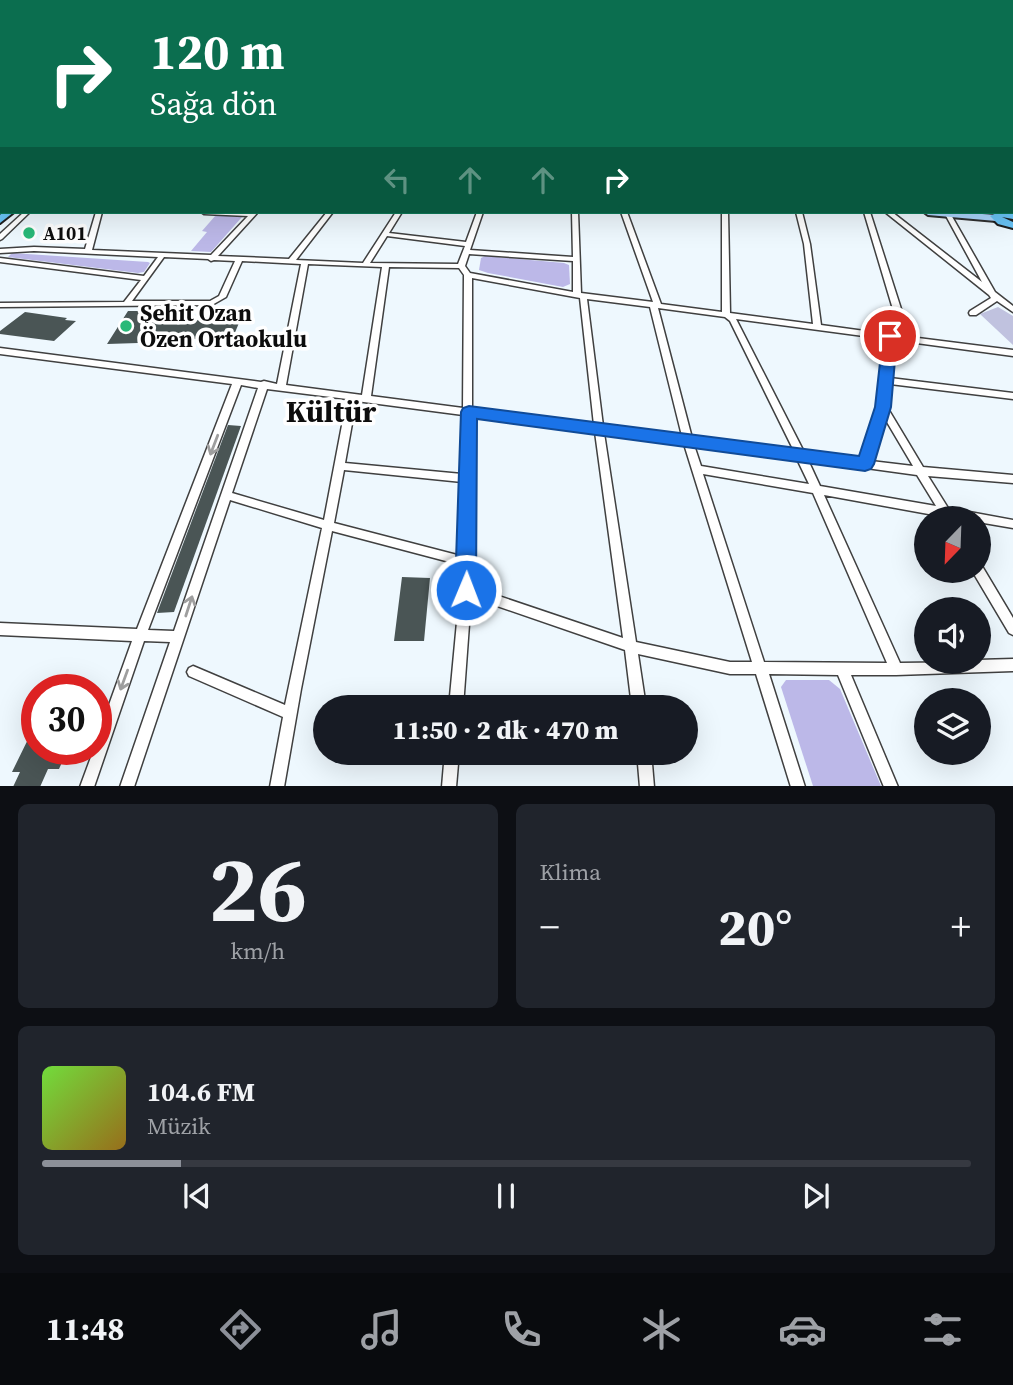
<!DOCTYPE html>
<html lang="tr">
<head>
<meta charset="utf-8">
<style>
	:root { --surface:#171b24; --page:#20242c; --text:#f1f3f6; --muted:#9ea1a6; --line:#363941; --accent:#8c9099 }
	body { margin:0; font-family:"Source Serif 4",serif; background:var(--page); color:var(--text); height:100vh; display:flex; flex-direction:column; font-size:26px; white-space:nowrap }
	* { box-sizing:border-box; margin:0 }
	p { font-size:23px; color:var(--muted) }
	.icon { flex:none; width:38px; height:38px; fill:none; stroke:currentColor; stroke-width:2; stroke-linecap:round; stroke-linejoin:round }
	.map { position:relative; height:786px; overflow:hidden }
	.drawer { display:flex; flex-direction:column; gap:18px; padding:18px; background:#0d0f14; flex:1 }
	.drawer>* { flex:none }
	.hud { position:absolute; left:0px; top:0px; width:1013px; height:214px; box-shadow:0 7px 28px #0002; background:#0b6e4f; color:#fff; overflow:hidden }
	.needle { width:46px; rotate:203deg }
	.tools { position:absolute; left:914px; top:506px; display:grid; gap:14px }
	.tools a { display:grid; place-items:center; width:77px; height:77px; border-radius:50%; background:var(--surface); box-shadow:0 7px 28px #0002; font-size:35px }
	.speed { position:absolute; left:21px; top:674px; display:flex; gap:14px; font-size:35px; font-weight:700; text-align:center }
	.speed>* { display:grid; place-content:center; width:91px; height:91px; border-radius:50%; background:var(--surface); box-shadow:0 7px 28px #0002; line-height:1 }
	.speed .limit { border:10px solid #d22; background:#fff; color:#111 }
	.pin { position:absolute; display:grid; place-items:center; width:60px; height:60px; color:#fff; margin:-30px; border:4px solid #fff; border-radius:50%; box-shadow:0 2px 7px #0007 }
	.me { position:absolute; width:77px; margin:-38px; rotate:1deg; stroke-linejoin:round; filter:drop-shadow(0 0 5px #0008) }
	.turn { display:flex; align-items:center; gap:24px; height:147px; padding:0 35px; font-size:32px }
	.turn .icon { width:91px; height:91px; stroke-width:2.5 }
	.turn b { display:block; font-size:49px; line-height:60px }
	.lanes { display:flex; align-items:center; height:66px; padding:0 35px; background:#0003; justify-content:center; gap:35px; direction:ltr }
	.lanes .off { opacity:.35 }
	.big { font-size:52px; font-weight:800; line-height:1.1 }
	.drawer .tile { flex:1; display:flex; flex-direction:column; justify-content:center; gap:10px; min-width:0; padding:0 24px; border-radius:10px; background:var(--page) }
	.drawer .dial { align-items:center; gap:0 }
	.dial b { font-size:91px; line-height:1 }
	.song { display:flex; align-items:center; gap:21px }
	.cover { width:84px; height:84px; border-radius:10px; background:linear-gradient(135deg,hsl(100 70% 55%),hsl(40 70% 35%)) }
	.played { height:7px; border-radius:4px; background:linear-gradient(90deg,var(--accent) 15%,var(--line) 15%) }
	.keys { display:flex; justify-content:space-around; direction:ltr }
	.heat { display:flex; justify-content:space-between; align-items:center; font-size:38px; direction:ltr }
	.drawer .tiles { flex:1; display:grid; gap:18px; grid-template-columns:1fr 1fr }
	.tile:last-child { grid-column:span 2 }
	.trip { position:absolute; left:313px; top:695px; width:385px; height:70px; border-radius:35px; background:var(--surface); box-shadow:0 7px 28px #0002; font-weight:800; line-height:70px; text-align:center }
	.tab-bar { display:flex; height:112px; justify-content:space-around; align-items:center; background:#090b0e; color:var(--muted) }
	.tab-bar .icon { width:49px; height:49px }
	.tab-bar .active { color:var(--accent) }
	.tab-bar b { font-size:32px; color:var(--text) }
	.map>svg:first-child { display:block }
	.green { fill:#bcb8e8 }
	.cemetery { fill:#c0c2df }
	.building { fill:#4a5555 }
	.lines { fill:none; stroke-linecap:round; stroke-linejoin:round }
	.minor-casing { stroke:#404040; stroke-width:3 }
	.secondary-casing { stroke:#2f2f2f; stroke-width:4 }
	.primary-casing { stroke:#1e1e1e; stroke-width:4 }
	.trunk-casing { stroke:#1e1e1e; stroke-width:4 }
	.minor { fill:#fff; fill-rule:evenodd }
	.secondary { fill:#abd5fc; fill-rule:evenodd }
	.primary { fill:#68c2f4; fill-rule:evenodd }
	.trunk { fill:#61d5f2; fill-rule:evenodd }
	.oneway { stroke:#9e9e9e }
	.route { fill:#1a73e8; stroke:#114b97; stroke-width:2 }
	.poi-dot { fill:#29b978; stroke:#fff; stroke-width:2.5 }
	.labels { text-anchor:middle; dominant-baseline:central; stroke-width:7; stroke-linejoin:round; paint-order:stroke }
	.far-poi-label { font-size:19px; font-weight:bold; fill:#0d0d0d; stroke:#fff; text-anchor:start }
	.poi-label { font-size:23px; font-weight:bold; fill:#0d0d0d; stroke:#fff; text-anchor:start }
	.district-label { font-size:30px; font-weight:bold; fill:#0d0d0d; stroke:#fff }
</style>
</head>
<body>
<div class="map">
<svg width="1013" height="787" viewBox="0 0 1013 787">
	<rect width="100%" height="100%" fill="#eef8fe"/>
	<!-- green -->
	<g class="green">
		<path d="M216 215 242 217 211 252 191 251 207 232 202 231Z"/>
		<path d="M12 253 148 262 150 263 144 272 138 273 8 257Z"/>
		<path d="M485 256 564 263 569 265 570 284 563 287 488 273 479 270 481 258Z"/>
		<path d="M786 680H829L840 689 881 786H813L781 687Z"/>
	</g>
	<!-- cemetery -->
	<path class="cemetery" d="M998 307 1013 316V345L980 314Z"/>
	<!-- building -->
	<g class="building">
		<path d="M128 311H158L151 321 211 320 216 311H244L231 342 200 343 202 339 140 340 138 343 107 344Z"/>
		<path d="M25 312 67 318 65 320 76 321 54 341 0 334V331Z"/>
		<path d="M228 425 241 426 174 612 157 613Z"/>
		<path d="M402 577 430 578 424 641H394Z"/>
		<path d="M37 721V749H68L59 769H48L40 787H13L20 772H12Z"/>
	</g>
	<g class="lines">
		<defs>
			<g id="minor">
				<path d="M127 0H132L129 2H124Z"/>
				<path d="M292 0 416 2H337Z"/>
				<path d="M420 0H424L423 2H419Z"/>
				<path d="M534 0H538L536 2H532Z"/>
				<path d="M612 0H616L615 2H611Z"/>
				<path d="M682 0H686L687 2H683Z"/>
				<rect x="752" y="0" width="4" height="2"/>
				<rect x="1012" y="65" width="1" height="2"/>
				<rect x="0" y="75" width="2" height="3"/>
				<rect x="1012" y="94" width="1" height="4"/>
				<rect x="0" y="95" width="2" height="2"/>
				<rect x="0" y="112" width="2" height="2"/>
				<rect x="0" y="134" width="2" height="4"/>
				<path d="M0 158 2 159V163L0 162Z"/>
				<rect x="1012" y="188" width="1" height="4"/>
				<path d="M24 212H30L2 239 0 240V234Z"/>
				<path d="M96 212H102L92 250 211 255 248 216 204 214 201 212H258L218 256 289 259 327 212H333L296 260 363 263 396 212H402L389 233 466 242 477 212H483L470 250 573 257 572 212H578L581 293 653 302 621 212H627L661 304 722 312V212H728L730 313 813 324 804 244 796 212H802L810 244 821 325 901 336 864 212H870L910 337 1013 350V356L894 340 890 378 1013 393V399L890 384 887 407 923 467 1013 475V483L928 476 948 508 1013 520V528L978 522V518L945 517 824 495 900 663 978 662V660L1013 659V671L896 675H851L898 787H884L838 675 769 674 805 787H791L756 674H730L638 654 646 707H632L625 650 471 597 463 707H449L460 590 461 565 332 531 301 689 284 787H270L283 717 189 676 187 672 189 668 193 666 285 705 322 528 230 500 134 787H120L170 642 144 641 94 787H80L94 749H96V741L132 641 0 635V623L137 629 232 384 0 354V348L261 382 264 381 277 384 301 264 242 261 226 297 212 305 0 307V303L124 302 141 280 0 262V258L144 276 158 257 34 251 0 253V249L34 247 85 249ZM387 236 465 246 458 264 370 263ZM469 254 573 261V292L470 273 465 266ZM164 257 208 259 211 261 214 260 235 261 219 296 210 301H132ZM308 264 382 267 362 395 286 385ZM389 267 459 268 464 275 463 408 371 396ZM472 278 580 298 594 425 472 409ZM587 299 650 307 682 436 603 426ZM658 308 725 317 730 321 794 451 692 438ZM736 319 886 339 882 378 880 380 881 382 879 407 862 460 804 452ZM241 385 258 388 174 631 148 630ZM267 389 347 399 324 520 232 493ZM356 401 463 415 462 474 345 463ZM472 416 595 432 623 638 472 587ZM884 417 913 466 871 461ZM604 433 684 444 752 662H730L636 642ZM694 445 797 459 809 484 701 466ZM808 460 917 475 936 506 820 486ZM344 470 462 482 461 556 334 523ZM703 474 813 493 887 663 764 662Z"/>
				<path d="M885 212H892L982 282 945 214 950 213 995 292 1013 306V312L997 301 976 315H970L969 313 970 311 991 298 989 295Z"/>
				<path d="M978 565 982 566 1013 618V635L1009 633 974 574 973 570H978Z"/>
				<path d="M445 752H459L456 787H442Z"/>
				<path d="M637 752H651L654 787H640Z"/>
			</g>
			<g id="secondary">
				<path d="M216 0H221L215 2Z"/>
				<path d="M1013 10V14L1012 13V11Z"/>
				<rect x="0" y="24" width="2" height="4"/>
				<path d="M0 87H2V92L0 91Z"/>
				<rect x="1012" y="137" width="1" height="4"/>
				<path d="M924 212H955L996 215 1000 218 996 221 928 215Z"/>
			</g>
			<g id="primary">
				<path d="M894 0 909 2H891Z"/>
				<path d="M3 212H14L0 223V215Z"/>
				<path d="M999 212 1013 213V219L1002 217 1013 222V228L998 224 990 216Z"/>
			</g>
			<rect id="trunk" x="1012" y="107" width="1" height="4"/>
		</defs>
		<!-- minor casing -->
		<use href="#minor" class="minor-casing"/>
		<!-- secondary casing -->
		<use href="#secondary" class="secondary-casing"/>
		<!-- primary casing -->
		<use href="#primary" class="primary-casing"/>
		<!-- trunk casing -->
		<use href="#trunk" class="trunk-casing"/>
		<!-- minor -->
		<use href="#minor" class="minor"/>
		<!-- secondary -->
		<use href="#secondary" class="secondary"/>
		<!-- primary -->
		<use href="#primary" class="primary"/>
		<!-- trunk -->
		<use href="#trunk" class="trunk"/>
	</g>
	<!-- one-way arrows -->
	<defs><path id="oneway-shaft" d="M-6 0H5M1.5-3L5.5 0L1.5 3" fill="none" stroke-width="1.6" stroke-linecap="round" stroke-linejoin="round" transform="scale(1.75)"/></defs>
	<g class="oneway">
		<use href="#oneway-shaft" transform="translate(214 445) rotate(111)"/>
		<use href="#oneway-shaft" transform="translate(189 606) rotate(-72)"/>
		<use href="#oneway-shaft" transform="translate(124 680) rotate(110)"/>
	</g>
	<!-- route -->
	<path class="route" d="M890 331 897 336 891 407 874 464 871 469 865 471 477 419 476 590 473 597 466 600 458 597 455 590 461 412 463 408 469 406 859 456 875 407 883 336Z"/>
	<!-- markers -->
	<g class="poi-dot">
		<circle cx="29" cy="233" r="7"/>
		<circle cx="126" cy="326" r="7"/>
	</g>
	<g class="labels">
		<!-- far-poi labels -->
		<g class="far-poi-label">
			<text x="43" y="233">A101</text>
		</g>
		<!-- poi labels -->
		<g class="poi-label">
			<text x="140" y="313">Şehit Ozan<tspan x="140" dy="26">Özen Ortaokulu</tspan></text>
		</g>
		<!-- district labels -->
		<g class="district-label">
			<text x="331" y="411">Kültür</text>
		</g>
	</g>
</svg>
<div class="tools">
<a><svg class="needle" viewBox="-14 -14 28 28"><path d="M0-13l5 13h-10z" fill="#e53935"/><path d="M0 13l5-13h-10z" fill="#9ea1a6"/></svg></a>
<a><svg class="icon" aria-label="sound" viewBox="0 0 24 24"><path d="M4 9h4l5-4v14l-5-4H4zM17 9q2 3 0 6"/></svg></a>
<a><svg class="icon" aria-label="layers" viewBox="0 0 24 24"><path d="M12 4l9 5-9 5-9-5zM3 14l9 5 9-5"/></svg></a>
</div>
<div class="speed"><div class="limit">30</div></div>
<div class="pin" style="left:890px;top:336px;background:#d93025"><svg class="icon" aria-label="arrive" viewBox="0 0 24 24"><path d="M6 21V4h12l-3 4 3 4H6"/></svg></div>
<svg class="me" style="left:466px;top:590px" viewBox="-20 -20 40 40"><circle r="17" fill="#1a73e8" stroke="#fff" stroke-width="3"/><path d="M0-11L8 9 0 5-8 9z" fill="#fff"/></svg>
<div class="trip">11:50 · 2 dk · 470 m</div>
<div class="hud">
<div class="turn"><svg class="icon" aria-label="right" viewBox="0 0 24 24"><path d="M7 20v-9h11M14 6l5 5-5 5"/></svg><div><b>120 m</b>Sağa dön</div></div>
<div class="lanes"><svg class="icon off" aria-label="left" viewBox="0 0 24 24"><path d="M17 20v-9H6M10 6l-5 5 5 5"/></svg><svg class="icon off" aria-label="ahead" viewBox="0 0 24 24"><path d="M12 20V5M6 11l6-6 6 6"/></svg><svg class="icon off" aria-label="ahead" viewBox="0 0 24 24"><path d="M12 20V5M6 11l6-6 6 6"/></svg><svg class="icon" aria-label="right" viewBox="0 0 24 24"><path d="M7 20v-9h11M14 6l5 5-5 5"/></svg></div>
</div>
</div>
<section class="drawer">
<div class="tiles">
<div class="tile dial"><b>26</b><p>km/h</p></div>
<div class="tile"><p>Klima</p>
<div class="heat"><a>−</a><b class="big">20°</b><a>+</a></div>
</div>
<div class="tile">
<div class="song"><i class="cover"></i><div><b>104.6 FM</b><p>Müzik</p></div></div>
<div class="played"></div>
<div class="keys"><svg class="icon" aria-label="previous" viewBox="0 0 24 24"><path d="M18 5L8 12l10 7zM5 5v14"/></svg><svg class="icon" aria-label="pause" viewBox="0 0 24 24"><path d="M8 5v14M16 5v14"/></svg><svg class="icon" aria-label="next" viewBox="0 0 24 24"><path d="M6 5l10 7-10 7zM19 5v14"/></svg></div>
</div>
</div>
</section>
<nav class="tab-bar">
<b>11:48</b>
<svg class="icon active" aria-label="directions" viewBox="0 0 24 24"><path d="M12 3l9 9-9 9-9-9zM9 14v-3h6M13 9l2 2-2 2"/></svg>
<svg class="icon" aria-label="music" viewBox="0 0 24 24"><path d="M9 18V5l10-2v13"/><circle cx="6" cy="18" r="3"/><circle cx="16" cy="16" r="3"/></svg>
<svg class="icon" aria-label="phone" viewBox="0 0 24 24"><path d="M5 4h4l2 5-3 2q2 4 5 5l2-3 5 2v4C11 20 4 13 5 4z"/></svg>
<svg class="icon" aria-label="climate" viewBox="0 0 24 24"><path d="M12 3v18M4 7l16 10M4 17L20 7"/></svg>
<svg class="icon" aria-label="car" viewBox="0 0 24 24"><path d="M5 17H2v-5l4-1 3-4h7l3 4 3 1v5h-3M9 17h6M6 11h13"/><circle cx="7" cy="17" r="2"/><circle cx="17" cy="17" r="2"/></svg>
<svg class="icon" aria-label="filters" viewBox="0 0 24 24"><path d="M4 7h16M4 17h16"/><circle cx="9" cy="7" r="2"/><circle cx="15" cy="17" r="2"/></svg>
</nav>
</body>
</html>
